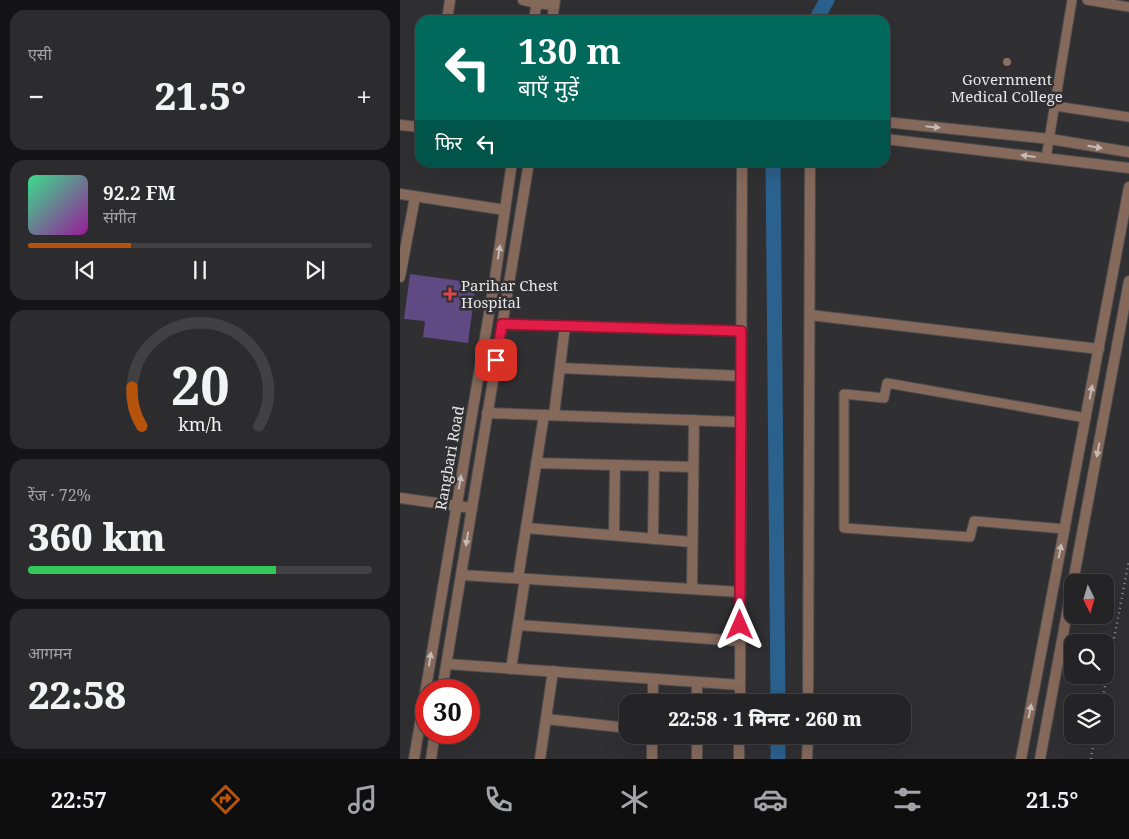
<!DOCTYPE html>
<html lang="hi">
<head>
<meta charset="utf-8">
<style>
	:root { --surface:#242326; --page:#2c2b2e; --text:#f1f3f6; --muted:#a3a4a7; --line:#414043; --accent:#b45309 }
	body { margin:0; font-family:"Noto Serif","Noto Sans Devanagari",serif; background:var(--page); color:var(--text); height:100vh; display:flex; flex-direction:column; font-size:19px; white-space:nowrap }
	* { box-sizing:border-box; margin:0 }
	p { font-size:16px; color:var(--muted) }
	.icon { flex:none; width:28px; height:28px; fill:none; stroke:currentColor; stroke-width:2; stroke-linecap:round; stroke-linejoin:round }
	.map { position:relative; flex:1; overflow:hidden }
	.details { display:flex; flex-direction:column; gap:10px; padding:10px; background:#141315; width:400px }
	.details>* { flex:none }
	.guide { position:absolute; left:15px; top:15px; width:475px; height:152px; border-radius:15px; box-shadow:0 5px 20px #0002,0 0 0 1px var(--line); background:#00695c; color:#fff; overflow:hidden }
	.needle { width:32px; rotate:175deg }
	.fabs { position:absolute; left:664px; top:574px; display:grid; gap:10px }
	.fabs a { display:grid; place-items:center; width:50px; height:50px; border-radius:10px; background:var(--surface); box-shadow:0 5px 20px #0002,0 0 0 1px var(--line); font-size:25px }
	.speed { position:absolute; left:15px; top:679px; display:flex; gap:10px; font-size:25px; font-weight:700; text-align:center }
	.speed>* { display:grid; place-content:center; width:65px; height:65px; border-radius:50%; background:var(--surface); box-shadow:0 5px 20px #0002,0 0 0 1px var(--line); line-height:1 }
	.speed .limit { border:8px solid #d22; background:#fff; color:#111 }
	.pin { position:absolute; display:grid; place-items:center; width:42px; height:42px; color:#fff; margin:-21px; border-radius:10px; box-shadow:0 2px 8px #0006 }
	.me { position:absolute; width:55px; margin:-28px; rotate:0deg; stroke-linejoin:round; filter:drop-shadow(0 0 4px #0008) }
	.turn { display:flex; align-items:center; gap:18px; height:105px; padding:0 20px; font-size:22px }
	.turn .icon { width:65px; height:65px; stroke-width:2.5 }
	.turn b { display:block; font-size:35px; line-height:42px }
	.then { display:flex; align-items:center; height:48px; padding:0 20px; background:#0003; gap:10px; font-size:19px }
	.big { font-size:38px; font-weight:800; line-height:1.1 }
	.details .card { flex:1; display:flex; flex-direction:column; justify-content:center; gap:8px; min-width:0; padding:0 18px; border-radius:15px; background:var(--page) }
	.details .dial { align-items:center; gap:0 }
	.dial svg { height:130px; overflow:visible; fill:none; stroke:var(--line); stroke-width:7; stroke-linecap:round; text-anchor:middle }
	.dial text { fill:var(--text); stroke:none }
	.song { display:flex; align-items:center; gap:15px }
	.cover { width:60px; height:60px; border-radius:8px; background:linear-gradient(135deg,hsl(150 70% 55%),hsl(300 70% 35%)) }
	.played { height:5px; border-radius:2px; background:linear-gradient(90deg,var(--accent) 30%,var(--line) 30%) }
	.keys { display:flex; justify-content:space-around; direction:ltr }
	.heat { display:flex; justify-content:space-between; align-items:center; font-size:28px; direction:ltr }
	.charge { height:8px; border-radius:4px; background:linear-gradient(90deg,#34c759 72%,var(--line) 0) }
	.trip { position:absolute; left:219px; top:694px; width:292px; height:50px; border-radius:15px; background:var(--surface); box-shadow:0 5px 20px #0002,0 0 0 1px var(--line); font-weight:800; line-height:50px; text-align:center }
	.tabs { display:flex; height:80px; justify-content:space-around; align-items:center; background:#0e0e0f; color:var(--muted) }
	.tabs .icon { width:35px; height:35px }
	.tabs .current { color:var(--accent) }
	.tabs b { font-size:22px; color:var(--text) }
	main { display:flex; flex:1; min-height:0 }
	.map>svg:first-child { display:block }
	.lines { fill:none; stroke-linecap:round; stroke-linejoin:round }
	.canal { stroke:#2b618d; stroke-width:15 }
	.building { fill:#5f4a83 }
	.service-casing { stroke:#4d4c4f; stroke-width:11 }
	.minor-casing { stroke:#4d4c4f; stroke-width:12 }
	.tertiary-casing { stroke:#4d4c4f; stroke-width:12 }
	.path { stroke:#939295; stroke-width:2.5; stroke-dasharray:1 4; stroke-linecap:butt }
	.service { stroke:#85695b; stroke-width:9 }
	.minor { stroke:#85695b; stroke-width:10 }
	.tertiary { stroke:#85695b; stroke-width:10 }
	.oneway { fill:#c4bab6 }
	.route-casing { stroke:#92132f; stroke-width:12 }
	.route { stroke:#e11d48; stroke-width:9 }
	.education-dot { fill:#8d6e63; stroke:#302f32; stroke-width:2 }
	.health-dot { fill:#e0444e; stroke:#302f32; stroke-width:2 }
	.labels { text-anchor:middle; dominant-baseline:central; stroke-width:5; stroke-linejoin:round; paint-order:stroke }
	.poi-label { font-size:15px; fill:#e6e5e7; stroke:#302f32 }
	.street-label { font-size:15px; fill:#e6e5e7; stroke:#302f32 }
</style>
</head>
<body>
<main>
<section class="details">
<div class="card"><p>एसी</p>
<div class="heat"><a>−</a><b class="big">21.5°</b><a>+</a></div>
</div>
<div class="card">
<div class="song"><i class="cover"></i><div><b>92.2 FM</b><p>संगीत</p></div></div>
<div class="played"></div>
<div class="keys"><svg class="icon" aria-label="previous" viewBox="0 0 24 24"><path d="M18 5L8 12l10 7zM5 5v14"/></svg><svg class="icon" aria-label="pause" viewBox="0 0 24 24"><path d="M8 5v14M16 5v14"/></svg><svg class="icon" aria-label="next" viewBox="0 0 24 24"><path d="M6 5l10 7-10 7zM19 5v14"/></svg></div>
</div>
<div class="card dial"><svg viewBox="0 0 100 80">
<path d="M14 69A42 42 0 1 1 86 69"/>
<path d="M14 69A42 42 0 0 1 8 45" stroke="#b45309"/>
<text x="50" y="56" font-size="32" font-weight="700">20</text>
<text x="50" y="72" font-size="11">km/h</text>
</svg></div>
<div class="card"><p>रेंज · 72%</p><b class="big">360 km</b><div class="charge"></div></div>
<div class="card"><p>आगमन</p><b class="big">22:58</b></div>
</section>
<div class="map">
<svg width="729" height="759" viewBox="0 0 729 759">
	<rect width="100%" height="100%" fill="#302f32"/>
	<g class="lines">
		<!-- canal -->
		<g class="canal">
			<path d="M416 20 427 0"/>
			<path d="M373 162 378 702"/>
			<path d="M378 735V759"/>
		</g>
	</g>
	<!-- building -->
	<path class="building" d="M10 274 76 283 68 343 23 337 25 321 4 319Z"/>
	<g class="lines">
		<defs>
			<g id="service">
				<path d="M687 0 729 7"/>
				<path d="M655 106 729 117"/>
				<path d="M646 158 672 0"/>
				<path d="M665 529 574 521 570 537 444 528V394L484 398 487 383 686 418"/>
			</g>
			<g id="minor">
				<path d="M123 0 137 3 154 5"/>
				<path d="M47 20 50 0"/>
				<path d="M0 125 20 127"/>
				<path d="M0 194 105 210"/>
				<path d="M0 277 15 197"/>
				<path d="M410 315 699 349"/>
				<path d="M102 324 341 331"/>
				<path d="M160 368 341 376"/>
				<path d="M87 413 341 422"/>
				<path d="M154 415 165 326"/>
				<path d="M136 463 293 467"/>
				<path d="M0 498 72 508"/>
				<path d="M126 528 292 542"/>
				<path d="M214 535 215 465"/>
				<path d="M253 539 254 466"/>
				<path d="M61 575 340 592"/>
				<path d="M118 578 144 415"/>
				<path d="M673 582 729 281"/>
				<path d="M292 589 294 420"/>
				<path d="M118 625 340 641"/>
				<path d="M47 664 340 685"/>
				<path d="M111 669 125 579"/>
				<path d="M297 682V702"/>
				<path d="M253 702V679"/>
				<path d="M340 702 342 162"/>
				<path d="M408 702 410 162"/>
				<path d="M146 719 228 728"/>
				<path d="M297 735V759"/>
				<path d="M140 759 153 671"/>
				<path d="M252 759V735"/>
				<path d="M339 759V735"/>
				<path d="M407 759 408 735"/>
				<path d="M621 759 729 187"/>
				<path d="M640 759 672 586"/>
			</g>
			<g id="tertiary">
				<path d="M134 20 137 0"/>
				<path d="M152 20 155 0"/>
				<path d="M485 122 650 139 729 152"/>
				<path d="M485 139 729 168"/>
				<path d="M42 690 129 162"/>
				<path d="M14 759 95 278 112 162"/>
				<path d="M31 759 35 732"/>
			</g>
		</defs>
		<!-- service casing -->
		<use href="#service" class="service-casing"/>
		<!-- minor casing -->
		<use href="#minor" class="minor-casing"/>
		<!-- tertiary casing -->
		<use href="#tertiary" class="tertiary-casing"/>
		<!-- path -->
		<g class="path">
			<path d="M702 702 729 560"/>
			<path d="M691 759 695 735"/>
		</g>
		<!-- service -->
		<use href="#service" class="service"/>
		<!-- minor -->
		<use href="#minor" class="minor"/>
		<!-- tertiary -->
		<use href="#tertiary" class="tertiary"/>
	</g>
	<!-- one-way arrows -->
	<defs><path id="oneway-solid" d="M-6-.8H1V-3.2L6.5 0L1 3.2V.8H-6Z" transform="scale(1.25)"/></defs>
	<g class="oneway">
		<use href="#oneway-solid" transform="translate(533 127) rotate(6)"/>
		<use href="#oneway-solid" transform="translate(695 147) rotate(9)"/>
		<use href="#oneway-solid" transform="translate(628 156) rotate(-173)"/>
		<use href="#oneway-solid" transform="translate(99 252) rotate(-81)"/>
		<use href="#oneway-solid" transform="translate(691 392) rotate(-79)"/>
		<use href="#oneway-solid" transform="translate(698 450) rotate(101)"/>
		<use href="#oneway-solid" transform="translate(60 482) rotate(-80)"/>
		<use href="#oneway-solid" transform="translate(67 539) rotate(99)"/>
		<use href="#oneway-solid" transform="translate(660 551) rotate(-79)"/>
		<use href="#oneway-solid" transform="translate(30 659) rotate(-81)"/>
		<use href="#oneway-solid" transform="translate(630 711) rotate(-79)"/>
	</g>
	<g class="lines">
		<defs>
			<path id="route" d="M96 360 102 324 341 331 340 625"/>
		</defs>
		<!-- route casing -->
		<use href="#route" class="route-casing"/>
		<!-- route -->
		<use href="#route" class="route"/>
	</g>
	<!-- markers -->
	<circle class="education-dot" cx="607" cy="62" r="5"/>
	<path class="health-dot" d="M47.5 286.5h5v5h5v5h-5v5h-5v-5h-5v-5h5z"/>
	<g class="labels">
		<!-- poi labels -->
		<g class="poi-label">
			<text x="607" y="79">Government<tspan x="607" dy="17">Medical College</tspan></text>
			<text x="61" y="285" text-anchor="start">Parihar Chest<tspan x="61" dy="17">Hospital</tspan></text>
		</g>
		<!-- street labels -->
		<g class="street-label">
			<text transform="translate(49 458) rotate(-80)">Rangbari Road</text>
		</g>
	</g>
</svg>
<div class="fabs">
<a><svg class="needle" viewBox="-14 -14 28 28"><path d="M0-13l5 13h-10z" fill="#e53935"/><path d="M0 13l5-13h-10z" fill="#a3a4a7"/></svg></a>
<a><svg class="icon" aria-label="search" viewBox="0 0 24 24"><circle cx="10" cy="10" r="6"/><path d="M15 15l6 6"/></svg></a>
<a><svg class="icon" aria-label="layers" viewBox="0 0 24 24"><path d="M12 4l9 5-9 5-9-5zM3 14l9 5 9-5"/></svg></a>
</div>
<div class="speed"><div class="limit">30</div></div>
<div class="pin" style="left:96px;top:360px;background:#d93025"><svg class="icon" aria-label="arrive" viewBox="0 0 24 24"><path d="M6 21V4h12l-3 4 3 4H6"/></svg></div>
<svg class="me" style="left:340px;top:625px" viewBox="-20 -20 40 40"><path d="M0-17L14 15 0 8-14 15z" fill="#e11d48" stroke="#fff" stroke-width="4"/></svg>
<div class="trip">22:58 · 1 मिनट · 260 m</div>
<div class="guide">
<div class="turn"><svg class="icon" aria-label="left" viewBox="0 0 24 24"><path d="M17 20v-9H6M10 6l-5 5 5 5"/></svg><div><b>130 m</b>बाएँ मुड़ें</div></div>
<div class="then">फिर<svg class="icon" aria-label="left" viewBox="0 0 24 24"><path d="M17 20v-9H6M10 6l-5 5 5 5"/></svg></div>
</div>
</div>
</main>
<nav class="tabs">
<b>22:57</b>
<svg class="icon current" aria-label="directions" viewBox="0 0 24 24"><path d="M12 3l9 9-9 9-9-9zM9 14v-3h6M13 9l2 2-2 2"/></svg>
<svg class="icon" aria-label="music" viewBox="0 0 24 24"><path d="M9 18V5l10-2v13"/><circle cx="6" cy="18" r="3"/><circle cx="16" cy="16" r="3"/></svg>
<svg class="icon" aria-label="phone" viewBox="0 0 24 24"><path d="M5 4h4l2 5-3 2q2 4 5 5l2-3 5 2v4C11 20 4 13 5 4z"/></svg>
<svg class="icon" aria-label="climate" viewBox="0 0 24 24"><path d="M12 3v18M4 7l16 10M4 17L20 7"/></svg>
<svg class="icon" aria-label="car" viewBox="0 0 24 24"><path d="M5 17H2v-5l4-1 3-4h7l3 4 3 1v5h-3M9 17h6M6 11h13"/><circle cx="7" cy="17" r="2"/><circle cx="17" cy="17" r="2"/></svg>
<svg class="icon" aria-label="filters" viewBox="0 0 24 24"><path d="M4 7h16M4 17h16"/><circle cx="9" cy="7" r="2"/><circle cx="15" cy="17" r="2"/></svg>
<b>21.5°</b>
</nav>
</body>
</html>
